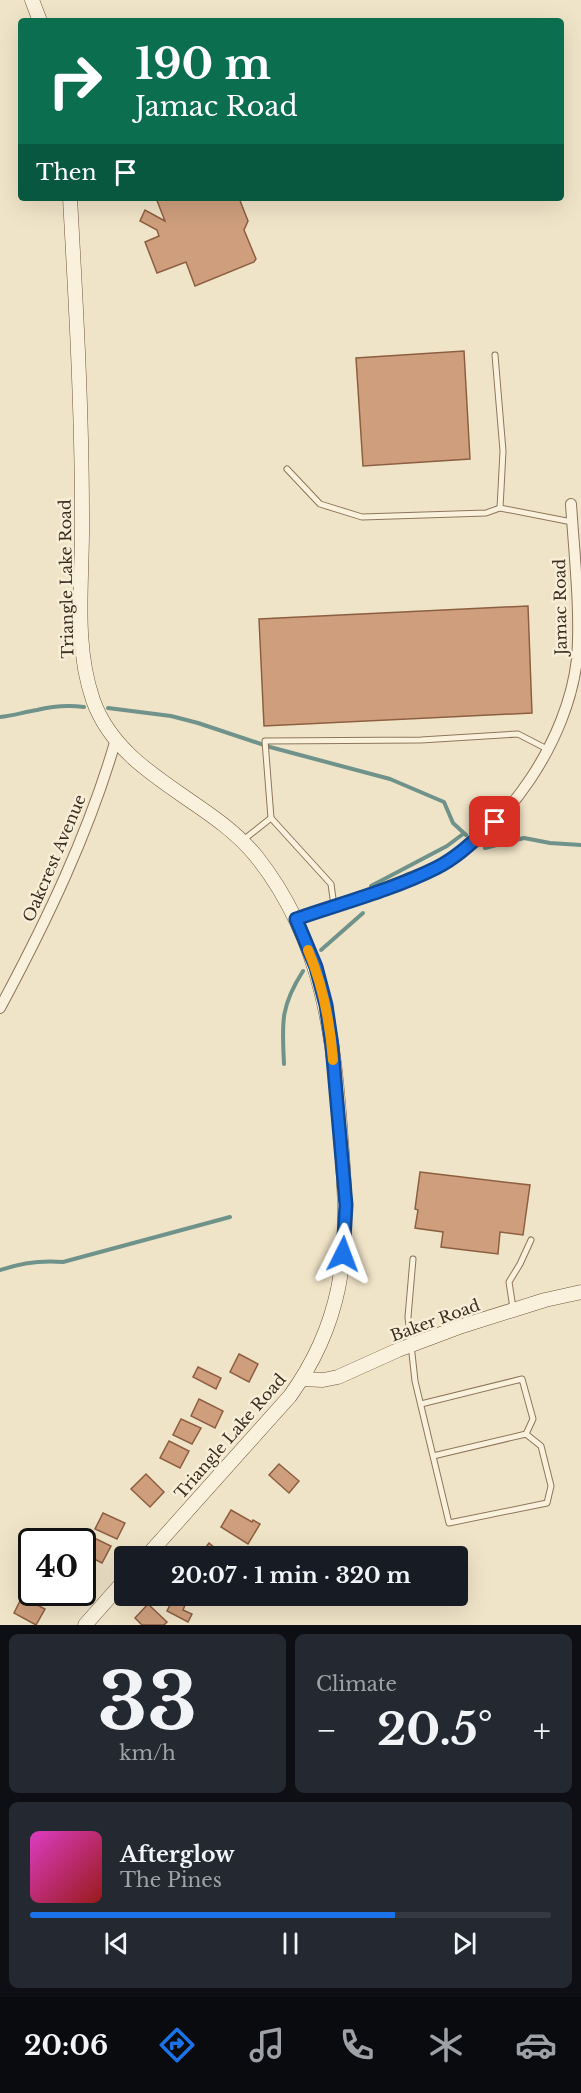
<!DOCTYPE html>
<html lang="en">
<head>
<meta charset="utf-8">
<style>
	:root { --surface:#171b24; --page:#242831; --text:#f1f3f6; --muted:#9ea1a6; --line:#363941; --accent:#1a73e8 }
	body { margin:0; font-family:"Libre Baskerville",serif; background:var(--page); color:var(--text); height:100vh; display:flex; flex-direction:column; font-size:22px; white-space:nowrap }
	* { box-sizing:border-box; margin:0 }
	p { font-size:20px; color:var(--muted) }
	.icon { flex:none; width:33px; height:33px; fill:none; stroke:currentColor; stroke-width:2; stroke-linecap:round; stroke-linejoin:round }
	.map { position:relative; height:1625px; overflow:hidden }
	.details { display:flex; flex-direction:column; gap:9px; padding:9px; background:#0d0f14; flex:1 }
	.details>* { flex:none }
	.hud { position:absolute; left:18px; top:18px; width:546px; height:183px; border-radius:6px; box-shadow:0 6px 24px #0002; background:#0b6e4f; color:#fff; overflow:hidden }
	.speed { position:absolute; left:18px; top:1528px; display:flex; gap:12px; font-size:30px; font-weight:700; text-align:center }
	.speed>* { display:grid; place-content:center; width:78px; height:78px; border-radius:50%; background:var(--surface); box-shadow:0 6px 24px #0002; line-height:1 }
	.speed .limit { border:3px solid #111; border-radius:9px; background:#fff; color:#111 }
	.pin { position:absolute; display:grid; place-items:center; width:51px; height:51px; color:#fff; margin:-26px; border-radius:12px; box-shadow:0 3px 9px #0006 }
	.me { position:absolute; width:66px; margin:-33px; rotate:3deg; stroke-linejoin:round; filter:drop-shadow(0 0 4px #0008) }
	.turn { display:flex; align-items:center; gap:21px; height:126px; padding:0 18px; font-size:27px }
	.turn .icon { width:78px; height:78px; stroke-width:2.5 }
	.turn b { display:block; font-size:42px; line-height:51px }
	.then { display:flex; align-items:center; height:57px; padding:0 18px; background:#0003; gap:12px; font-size:22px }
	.big { font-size:45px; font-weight:700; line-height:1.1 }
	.details .card { flex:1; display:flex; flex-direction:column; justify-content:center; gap:9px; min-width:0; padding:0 21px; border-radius:9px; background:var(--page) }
	.details .dial { align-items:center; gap:0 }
	.dial b { font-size:78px; line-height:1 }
	.song { display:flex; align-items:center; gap:18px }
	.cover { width:72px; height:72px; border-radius:9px; background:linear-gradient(135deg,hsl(310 70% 55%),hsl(0 70% 35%)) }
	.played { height:6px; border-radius:3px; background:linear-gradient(90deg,var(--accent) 70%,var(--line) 70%) }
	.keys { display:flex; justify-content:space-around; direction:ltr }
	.heat { display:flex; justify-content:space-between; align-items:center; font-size:33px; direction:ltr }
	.details .tiles { flex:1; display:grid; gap:9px; grid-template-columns:1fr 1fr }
	.card:last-child { grid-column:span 2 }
	.trip { position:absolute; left:114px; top:1546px; width:354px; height:60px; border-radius:6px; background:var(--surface); box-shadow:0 6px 24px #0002; font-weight:700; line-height:60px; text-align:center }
	.menu { display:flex; height:96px; justify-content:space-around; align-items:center; background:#090b0e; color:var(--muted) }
	.menu .icon { width:42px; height:42px }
	.menu .current { color:var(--accent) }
	.menu b { font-size:27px; color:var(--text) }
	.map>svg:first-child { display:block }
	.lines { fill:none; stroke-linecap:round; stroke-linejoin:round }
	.stream { stroke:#6f938a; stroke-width:4 }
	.building { fill:#cf9f7d; stroke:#8d5f41; stroke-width:1.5 }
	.lane-casing { stroke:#8d765c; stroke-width:7 }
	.street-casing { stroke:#8d765c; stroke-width:12 }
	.secondary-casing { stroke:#6f573f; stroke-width:15 }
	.lane { stroke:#faf1dc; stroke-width:5 }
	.street { stroke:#faf1dc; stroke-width:10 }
	.secondary { stroke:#faf1dc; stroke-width:14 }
	.route-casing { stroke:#114b97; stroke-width:15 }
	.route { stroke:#1a73e8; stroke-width:10 }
	.slow { stroke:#f59e0b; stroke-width:10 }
	.labels { text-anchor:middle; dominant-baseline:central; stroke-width:5; stroke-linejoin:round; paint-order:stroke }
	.street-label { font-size:16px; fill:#3d2e20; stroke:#f7eed8 }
</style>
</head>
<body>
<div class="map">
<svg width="581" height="1625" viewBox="0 0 581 1625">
	<rect width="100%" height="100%" fill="#f0e4c8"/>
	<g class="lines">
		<!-- stream -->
		<g class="stream">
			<path d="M108 708 171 716 198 723 270 747 390 779 444 802 453 823 466 835"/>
			<path d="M0 717C13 716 24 712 37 710 53 706 68 705 84 707"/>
			<path d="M485 848 524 838 550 843 581 845"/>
			<path d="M371 886 447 846 463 834"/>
			<path d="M321 950 363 913"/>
			<path d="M284 1064C282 1023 280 1007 303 971"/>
			<path d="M0 1270C21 1263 41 1260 63 1262L230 1217"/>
		</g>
	</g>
	<!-- building -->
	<g class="building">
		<path d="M156 198H239L248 221 244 230 256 259 254 262 195 286 186 262 157 273 145 242 159 236 157 230 140 221 145 210 165 221Z"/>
		<path d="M464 351 470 459 363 466 356 358Z"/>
		<path d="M528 606 532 713 264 726 259 619Z"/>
		<path d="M420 1172 530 1185 523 1235 500 1232 498 1254 441 1247 443 1232 415 1228 418 1210 415 1209Z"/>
		<path d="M239 1354 258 1364 249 1382 230 1372Z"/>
		<path d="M198 1367 221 1378 216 1389 193 1377Z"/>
		<path d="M199 1399 223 1411 215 1428 191 1416Z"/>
		<path d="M181 1419 201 1428 192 1444 173 1435Z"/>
		<path d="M169 1441 189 1451 180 1468 160 1458Z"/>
		<path d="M279 1464 299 1481 289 1493 269 1475Z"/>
		<path d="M146 1474 164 1492 150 1507 131 1489Z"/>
		<path d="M231 1510 252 1522 253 1520 260 1524 248 1544 221 1527Z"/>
		<path d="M103 1513 125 1523 117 1539 95 1529Z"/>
		<path d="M90 1536 111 1546 102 1563 82 1553Z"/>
		<path d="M209 1543 226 1557H198Z"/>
		<path d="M22 1597 45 1609 36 1625 14 1613Z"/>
		<path d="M173 1599 185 1605 183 1610 192 1614 188 1622 167 1611Z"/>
		<path d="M148 1604 167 1622 164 1625H142L135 1618Z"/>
	</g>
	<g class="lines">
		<defs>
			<g id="lane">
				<path d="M495 355 503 451 500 508 572 522"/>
				<path d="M287 469 320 504 362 517 486 513 500 508"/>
				<path d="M271 818 265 741 421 740 518 734 547 749"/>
				<path d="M242 841 271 818 331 884 334 906"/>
				<path d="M413 1259 408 1317 415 1381 449 1523 547 1503 551 1486 541 1446 526 1434 433 1456"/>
				<path d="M513 1308 509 1282 520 1264 531 1240"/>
				<path d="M421 1404 522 1379 533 1419 526 1434"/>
			</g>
			<g id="street">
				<path d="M296 919C333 906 371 894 407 879 417 875 427 872 437 867 508 830 568 739 577 659 581 612 574 552 571 504"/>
				<path d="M0 1008C46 922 89 833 116 739"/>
			</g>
			<g id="secondary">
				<path d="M32 0 40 21"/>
				<path d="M70 198C76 304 82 412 82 518 83 579 73 642 93 700 120 776 209 798 256 856 323 940 334 1037 341 1139 345 1189 348 1239 338 1289 330 1327 313 1364 290 1396L146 1557"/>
				<path d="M302 1379 323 1380 338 1377 398 1350 462 1326 545 1300 581 1292"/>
				<path d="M85 1625 124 1581"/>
			</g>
		</defs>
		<!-- lane casing -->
		<use href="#lane" class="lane-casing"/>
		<!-- street casing -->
		<use href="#street" class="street-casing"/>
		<!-- secondary casing -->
		<use href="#secondary" class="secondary-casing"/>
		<!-- lane -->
		<use href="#lane" class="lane"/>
		<!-- street -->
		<use href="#street" class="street"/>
		<!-- secondary -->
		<use href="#secondary" class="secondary"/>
	</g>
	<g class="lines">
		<defs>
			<path id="route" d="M343 1254 346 1205 332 1046 326 1005 316 967 296 919C342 903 392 890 436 868 458 857 477 838 495 822"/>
		</defs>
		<!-- route casing -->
		<use href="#route" class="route-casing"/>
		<!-- route -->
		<use href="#route" class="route"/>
		<!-- slow -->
		<path class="slow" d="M308 950C323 985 330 1022 333 1060"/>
	</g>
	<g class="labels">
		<!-- street labels -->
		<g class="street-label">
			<text transform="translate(66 579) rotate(-91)">Triangle Lake Road</text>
			<text transform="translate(560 607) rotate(-91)">Jamac Road</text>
			<text transform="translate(54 858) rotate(-67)">Oakcrest Avenue</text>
			<text transform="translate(435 1320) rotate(-20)">Baker Road</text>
			<text transform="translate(230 1436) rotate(-49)">Triangle Lake Road</text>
		</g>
	</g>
</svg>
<div class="speed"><div class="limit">40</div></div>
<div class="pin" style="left:495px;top:822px;background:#d93025"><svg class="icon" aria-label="arrive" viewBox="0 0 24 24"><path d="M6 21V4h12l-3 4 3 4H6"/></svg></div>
<svg class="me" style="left:343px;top:1254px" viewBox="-20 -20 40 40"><path d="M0-17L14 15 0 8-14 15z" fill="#1a73e8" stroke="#fff" stroke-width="4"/></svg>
<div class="trip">20:07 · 1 min · 320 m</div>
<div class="hud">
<div class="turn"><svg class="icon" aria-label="right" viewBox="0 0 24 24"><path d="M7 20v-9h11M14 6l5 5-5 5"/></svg><div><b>190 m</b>Jamac Road</div></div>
<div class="then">Then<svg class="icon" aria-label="arrive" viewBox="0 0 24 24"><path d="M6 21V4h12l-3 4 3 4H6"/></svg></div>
</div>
</div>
<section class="details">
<div class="tiles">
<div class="card dial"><b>33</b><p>km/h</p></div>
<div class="card"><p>Climate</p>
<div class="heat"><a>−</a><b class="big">20.5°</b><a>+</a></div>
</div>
<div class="card">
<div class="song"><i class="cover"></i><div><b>Afterglow</b><p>The Pines</p></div></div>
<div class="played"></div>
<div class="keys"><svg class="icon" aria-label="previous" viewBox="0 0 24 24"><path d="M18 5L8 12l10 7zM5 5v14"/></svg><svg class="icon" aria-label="pause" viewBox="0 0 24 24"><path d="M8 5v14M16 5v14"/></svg><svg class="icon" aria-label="next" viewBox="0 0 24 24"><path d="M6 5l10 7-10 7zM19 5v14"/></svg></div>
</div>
</div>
</section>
<nav class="menu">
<b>20:06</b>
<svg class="icon current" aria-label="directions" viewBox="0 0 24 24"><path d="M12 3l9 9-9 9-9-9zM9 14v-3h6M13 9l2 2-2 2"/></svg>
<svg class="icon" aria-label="music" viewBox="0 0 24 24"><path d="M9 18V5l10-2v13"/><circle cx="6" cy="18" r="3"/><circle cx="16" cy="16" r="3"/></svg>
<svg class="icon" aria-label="phone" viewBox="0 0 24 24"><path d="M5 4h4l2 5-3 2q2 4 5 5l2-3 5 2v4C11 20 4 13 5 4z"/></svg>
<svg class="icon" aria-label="climate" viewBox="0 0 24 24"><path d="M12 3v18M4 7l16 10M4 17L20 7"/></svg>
<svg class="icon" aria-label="car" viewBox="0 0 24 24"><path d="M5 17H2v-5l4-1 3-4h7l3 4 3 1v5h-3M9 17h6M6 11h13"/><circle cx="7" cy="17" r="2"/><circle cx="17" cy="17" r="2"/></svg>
</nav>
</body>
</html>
